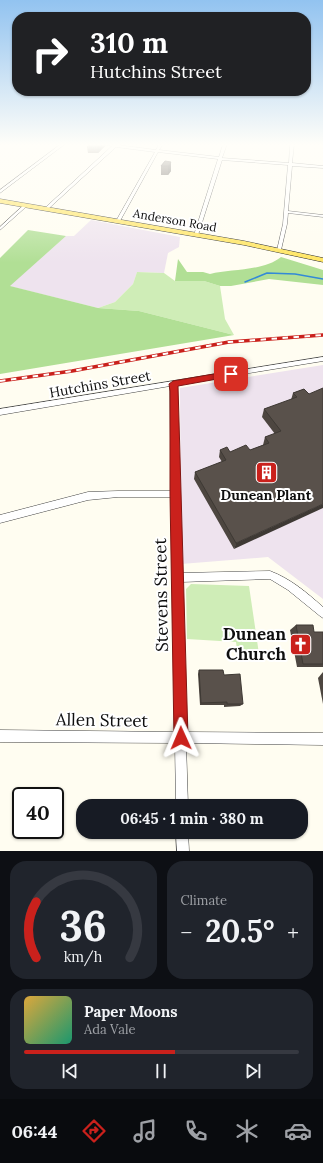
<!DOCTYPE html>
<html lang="en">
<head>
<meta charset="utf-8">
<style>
	:root { --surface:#171b24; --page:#20242c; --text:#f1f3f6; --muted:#9ea1a6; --line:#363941; --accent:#ca211c }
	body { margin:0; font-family:Lora,serif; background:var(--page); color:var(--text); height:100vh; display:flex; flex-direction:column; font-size:15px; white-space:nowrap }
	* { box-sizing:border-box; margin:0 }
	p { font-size:13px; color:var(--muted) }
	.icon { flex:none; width:22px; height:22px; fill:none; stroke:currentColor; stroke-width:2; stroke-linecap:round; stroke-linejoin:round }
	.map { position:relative; height:851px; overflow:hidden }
	.sheet { display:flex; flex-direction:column; gap:10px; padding:10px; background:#0d0f14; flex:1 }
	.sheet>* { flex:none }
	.top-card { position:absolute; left:12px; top:12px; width:299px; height:84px; border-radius:16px; box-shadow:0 1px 3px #0004; background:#202124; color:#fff; overflow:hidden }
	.speed { position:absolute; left:12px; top:787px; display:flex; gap:8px; font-size:20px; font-weight:700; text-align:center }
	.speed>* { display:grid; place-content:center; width:52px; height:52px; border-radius:50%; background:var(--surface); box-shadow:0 1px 3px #0004; line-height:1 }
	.speed .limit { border:2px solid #111; border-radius:6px; background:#fff; color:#111 }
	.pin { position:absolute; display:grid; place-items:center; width:34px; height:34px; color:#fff; margin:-17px; border-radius:8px; box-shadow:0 2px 6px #0006 }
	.me { position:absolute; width:44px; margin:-22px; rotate:359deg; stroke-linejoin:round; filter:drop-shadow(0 0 3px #0008) }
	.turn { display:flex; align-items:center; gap:14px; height:84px; padding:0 12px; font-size:18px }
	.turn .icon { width:52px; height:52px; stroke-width:2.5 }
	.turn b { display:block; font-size:28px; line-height:34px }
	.big { font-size:30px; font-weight:700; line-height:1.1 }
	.sheet .tile { flex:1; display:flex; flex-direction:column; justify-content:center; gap:6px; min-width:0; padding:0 14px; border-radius:16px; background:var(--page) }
	.sheet .dial { align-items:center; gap:0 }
	.dial svg { height:104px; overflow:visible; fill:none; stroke:var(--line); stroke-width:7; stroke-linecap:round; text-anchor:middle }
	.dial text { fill:var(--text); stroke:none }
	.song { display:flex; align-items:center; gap:12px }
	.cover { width:48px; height:48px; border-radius:6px; background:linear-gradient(135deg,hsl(40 70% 55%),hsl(160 70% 35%)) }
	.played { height:4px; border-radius:2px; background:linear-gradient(90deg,var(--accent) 55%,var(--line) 55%) }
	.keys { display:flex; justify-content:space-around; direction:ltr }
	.heat { display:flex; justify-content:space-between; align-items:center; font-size:22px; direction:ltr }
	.sheet .tiles { flex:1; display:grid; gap:10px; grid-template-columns:1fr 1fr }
	.tile:last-child { grid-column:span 2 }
	.trip { position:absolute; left:76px; top:799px; width:232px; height:40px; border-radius:16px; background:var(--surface); box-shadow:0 1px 3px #0004; font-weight:700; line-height:40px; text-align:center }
	.menu { display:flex; height:64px; justify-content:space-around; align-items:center; background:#090b0e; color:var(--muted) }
	.menu .icon { width:28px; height:28px }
	.menu .current { color:var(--accent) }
	.menu b { font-size:18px; color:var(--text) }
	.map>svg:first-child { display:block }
	.industrial { fill:#eee3ee }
	.green { fill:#cfedb7 }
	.forest { fill:#b1df95 }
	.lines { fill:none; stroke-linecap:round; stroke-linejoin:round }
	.stream { stroke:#3389d7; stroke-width:1.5 }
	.minor-casing { stroke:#424242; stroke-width:1 }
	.major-casing { stroke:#202020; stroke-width:1 }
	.minor { fill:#fff; fill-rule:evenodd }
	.major { fill:#ffe561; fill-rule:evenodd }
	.rail-casing { stroke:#ca211c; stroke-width:3.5 }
	.rail { stroke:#fff; stroke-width:2; stroke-dasharray:5.5; stroke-linecap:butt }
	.wall { fill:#4d4640 }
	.shaded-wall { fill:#3e3934 }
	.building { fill:#59514b; stroke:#3e3934 }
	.route { fill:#ca211c; stroke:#831512 }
	.labels { text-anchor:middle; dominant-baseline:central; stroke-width:4; stroke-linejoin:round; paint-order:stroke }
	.far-street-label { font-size:12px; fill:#0f0f0f; stroke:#fff }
	.street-label { font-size:14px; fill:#0f0f0f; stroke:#fff }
	.poi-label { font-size:14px; font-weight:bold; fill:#0f0f0f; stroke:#fff }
	.near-street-label { font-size:17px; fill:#0f0f0f; stroke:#fff }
	.near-poi-label { font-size:17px; font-weight:bold; fill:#0f0f0f; stroke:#fff; text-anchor:end }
</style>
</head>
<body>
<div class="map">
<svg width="323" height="851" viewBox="0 0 323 851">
	<rect width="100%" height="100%" fill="#fffdf1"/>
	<!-- industrial -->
	<g class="industrial">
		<path d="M91 220 180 237 179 247 168 253 164 273 137 272 133 284 115 302 98 308 9 286 66 236H74Z"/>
		<path d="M323 365V599L268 557 181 564 180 388Z"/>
	</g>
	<!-- green -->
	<g class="green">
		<path d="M137 272 164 273 175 281H204L220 286 225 319 234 335 139 311 98 308 115 302 133 284Z"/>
		<path d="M191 584 249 586 259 654 238 657 236 642 187 639 186 589Z"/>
	</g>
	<!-- forest -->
	<g class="forest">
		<path d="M28 230 66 236 10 286 98 308 139 311 234 335 0 374V258Z"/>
		<path d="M281 257 323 270V285L269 279 231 286H220L204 281H175L178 259 187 272H203L210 274C231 269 264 271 281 257Z"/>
	</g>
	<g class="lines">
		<!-- stream -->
		<path class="stream" d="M245 282 267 273 295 274 323 279"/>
		<defs>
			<g id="minor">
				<path d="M61 144H65L0 193V190Z"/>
				<path d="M99 144H119L118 145 156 150 159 144H163L159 150 219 157 223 144H227L222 158 289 163 290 144H294L292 163 323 166V168L292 166 288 211 323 215V217L288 213 287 224 281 250 277 251V250L283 224 288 165 222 160 198 235 194 236V235L218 159 158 152 120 221 116 222V221L155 152 116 147 47 210H45V208L112 146Z"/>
				<path d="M25 204 28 205 0 230V227Z"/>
				<path d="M323 357V361L176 385 181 573 270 571C291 579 306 592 323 607V618L320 616 288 590 270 579 181 582 186 732 323 733V745L186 743 188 806H176L175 743 0 742V730L175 732 171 497H118L88 500 0 523V515L88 492 118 491H171L170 386 0 415V409Z"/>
				<path d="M176 832H188L189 851H177Z"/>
			</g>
			<path id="major" d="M0 199 244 241 323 258V262L244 245 0 203Z"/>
		</defs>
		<!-- minor casing -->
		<use href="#minor" class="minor-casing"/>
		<!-- major casing -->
		<use href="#major" class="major-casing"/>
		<!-- minor -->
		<use href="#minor" class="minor"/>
		<!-- major -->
		<use href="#major" class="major"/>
		<defs>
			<path id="rail" d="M0 381 72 371 229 342 323 335"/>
		</defs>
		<!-- rail casing -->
		<use href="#rail" class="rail-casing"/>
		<!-- rail -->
		<use href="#rail" class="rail"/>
	</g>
	<!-- wall -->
	<g class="wall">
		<path d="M105 146 98 153H88L87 147Z"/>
		<path d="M165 161 171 171 168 175H161V166Z"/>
		<path d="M304 389 234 549 194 479 195 472 222 462 219 457 220 450 230 452 250 450 263 445 265 437 275 434 262 417 264 409 291 400 293 393Z"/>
		<path d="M296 625 314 632H323V667H297L290 630Z"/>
		<path d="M199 670 224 675 243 704 240 706 224 707V705H200L198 674Z"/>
		<path d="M323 672V704L318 678Z"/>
	</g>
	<!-- shaded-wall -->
	<g class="shaded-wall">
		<path d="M100 144H105V146L98 153 97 147Z"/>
		<path d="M171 162V171L168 175V166Z"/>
		<path d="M323 504V508L234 549 236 543Z"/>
	</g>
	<!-- building -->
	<g class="building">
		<path d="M91 144H100L97 147H87Z"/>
		<path d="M165 161 171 162 168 166H161Z"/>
		<path d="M323 388V504L236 543 195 472 226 460 220 450 227 447 230 452 246 445 250 450 269 443 265 437 281 431 264 409 297 397 293 393 304 389 309 394Z"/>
		<path d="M296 625H313L314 632H323V664H303Z"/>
		<path d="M199 670H223L224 675 240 674 243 704H227V702L201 703Z"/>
	</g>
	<!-- sky -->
	<linearGradient id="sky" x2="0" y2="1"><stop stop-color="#92c3f0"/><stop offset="0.55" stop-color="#fffef9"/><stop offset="1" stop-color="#fffef9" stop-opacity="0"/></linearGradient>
	<rect width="323" height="263" fill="url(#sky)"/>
	<!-- route -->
	<path class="route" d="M231 371 234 372 235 374 234 376 178 386 188 738 186 743 181 745 176 743 174 738 170 494V391L169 384 173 381Z"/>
	<!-- icons -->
	<defs>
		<symbol id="building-square" viewBox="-11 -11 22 22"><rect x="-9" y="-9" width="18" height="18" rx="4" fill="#ca211c" stroke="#fff"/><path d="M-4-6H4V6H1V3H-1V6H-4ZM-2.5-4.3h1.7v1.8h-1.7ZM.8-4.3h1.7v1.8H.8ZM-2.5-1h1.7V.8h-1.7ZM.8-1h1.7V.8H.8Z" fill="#fff"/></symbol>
		<symbol id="church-square" viewBox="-11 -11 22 22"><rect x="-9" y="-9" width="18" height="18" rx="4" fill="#ca211c" stroke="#fff"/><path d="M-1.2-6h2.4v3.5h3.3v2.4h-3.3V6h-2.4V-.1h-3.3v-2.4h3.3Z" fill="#fff"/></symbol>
	</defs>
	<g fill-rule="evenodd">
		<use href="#building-square" x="254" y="460" width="25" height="25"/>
		<use href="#church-square" x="288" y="632" width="25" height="25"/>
	</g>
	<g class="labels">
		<!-- far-street labels -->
		<g class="far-street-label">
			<text transform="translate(175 220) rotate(10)">Anderson Road</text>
		</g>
		<!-- street labels -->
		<g class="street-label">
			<text transform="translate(100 384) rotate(-10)">Hutchins Street</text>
		</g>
		<!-- poi labels -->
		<g class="poi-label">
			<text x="266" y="495">Dunean Plant</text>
		</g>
		<!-- near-street labels -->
		<g class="near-street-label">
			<text transform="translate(161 595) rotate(-91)">Stevens Street</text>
			<text transform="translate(102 720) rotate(1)">Allen Street</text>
		</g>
		<!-- near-poi labels -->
		<g class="near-poi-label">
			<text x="286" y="634">Dunean<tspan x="286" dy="20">Church</tspan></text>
		</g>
	</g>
</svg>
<div class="speed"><div class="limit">40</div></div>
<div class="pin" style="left:231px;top:374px;background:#d93025"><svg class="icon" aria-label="arrive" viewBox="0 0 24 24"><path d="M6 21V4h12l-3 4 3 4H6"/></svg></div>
<svg class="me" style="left:181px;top:738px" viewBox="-20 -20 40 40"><path d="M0-17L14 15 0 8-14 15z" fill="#ca211c" stroke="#fff" stroke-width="4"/></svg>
<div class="trip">06:45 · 1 min · 380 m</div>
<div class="top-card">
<div class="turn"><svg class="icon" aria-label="right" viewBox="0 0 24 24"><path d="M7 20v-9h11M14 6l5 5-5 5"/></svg><div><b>310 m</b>Hutchins Street</div></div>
</div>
</div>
<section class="sheet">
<div class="tiles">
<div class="tile dial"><svg viewBox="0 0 100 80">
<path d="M14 69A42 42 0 1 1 86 69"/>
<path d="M14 69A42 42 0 0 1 14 26" stroke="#ca211c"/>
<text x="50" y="56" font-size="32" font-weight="700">36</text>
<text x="50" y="72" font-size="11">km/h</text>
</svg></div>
<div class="tile"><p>Climate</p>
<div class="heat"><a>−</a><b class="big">20.5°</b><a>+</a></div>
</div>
<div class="tile">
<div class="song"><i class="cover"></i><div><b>Paper Moons</b><p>Ada Vale</p></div></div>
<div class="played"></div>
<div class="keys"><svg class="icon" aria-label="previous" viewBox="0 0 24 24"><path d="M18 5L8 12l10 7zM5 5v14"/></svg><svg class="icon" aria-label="pause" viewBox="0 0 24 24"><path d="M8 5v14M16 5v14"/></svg><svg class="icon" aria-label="next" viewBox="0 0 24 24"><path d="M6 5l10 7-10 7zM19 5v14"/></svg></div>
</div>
</div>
</section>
<nav class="menu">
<b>06:44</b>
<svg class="icon current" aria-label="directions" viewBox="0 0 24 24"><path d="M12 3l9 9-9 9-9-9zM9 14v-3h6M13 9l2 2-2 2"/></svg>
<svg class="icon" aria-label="music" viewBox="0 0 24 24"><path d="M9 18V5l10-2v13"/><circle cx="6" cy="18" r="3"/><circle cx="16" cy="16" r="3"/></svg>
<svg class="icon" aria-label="phone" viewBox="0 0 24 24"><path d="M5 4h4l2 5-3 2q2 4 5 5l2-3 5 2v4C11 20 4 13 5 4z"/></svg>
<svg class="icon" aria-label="climate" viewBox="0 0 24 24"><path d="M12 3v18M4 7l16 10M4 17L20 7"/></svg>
<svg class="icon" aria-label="car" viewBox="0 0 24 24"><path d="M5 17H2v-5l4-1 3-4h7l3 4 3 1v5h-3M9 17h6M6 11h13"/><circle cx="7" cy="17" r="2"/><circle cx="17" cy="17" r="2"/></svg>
</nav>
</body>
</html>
